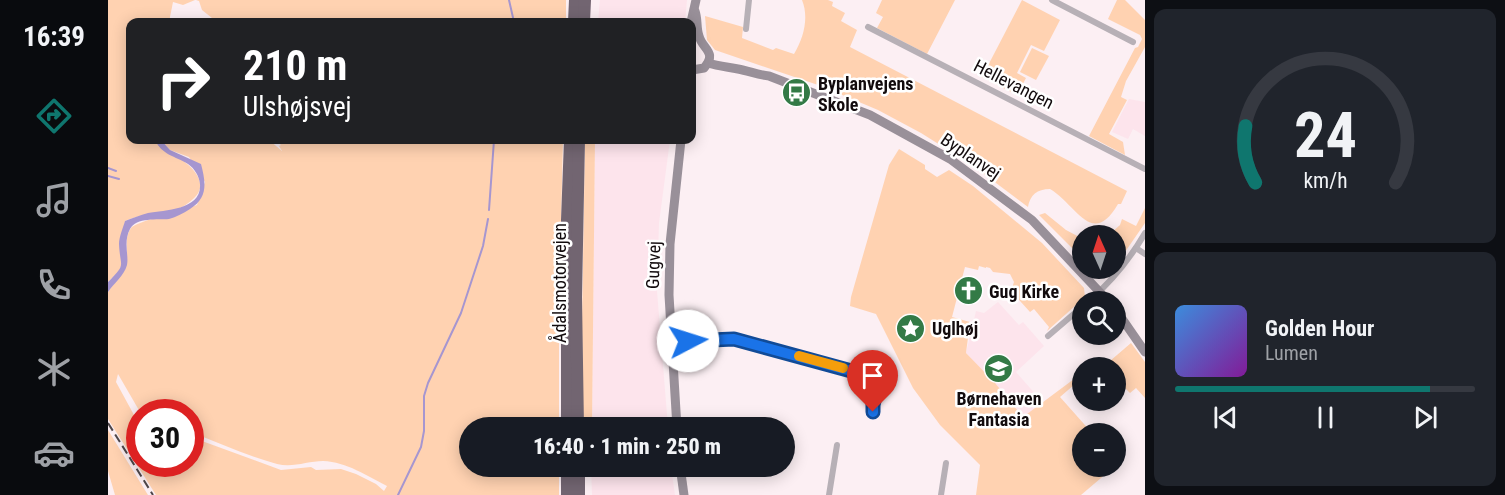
<!DOCTYPE html>
<html lang="en">
<head>
<meta charset="utf-8">
<style>
	:root { --surface:#171b24; --page:#20242c; --text:#f1f3f6; --muted:#9ea1a6; --line:#363941; --accent:#0f766e }
	body { margin:0; font-family:"Roboto Condensed",sans-serif; background:var(--page); color:var(--text); height:100vh; display:flex; flex-direction:column; font-size:22px; white-space:nowrap }
	* { box-sizing:border-box; margin:0 }
	p { font-size:20px; color:var(--muted) }
	.icon { flex:none; width:33px; height:33px; fill:none; stroke:currentColor; stroke-width:2; stroke-linecap:round; stroke-linejoin:round }
	.map { position:relative; flex:1; overflow:hidden }
	.sheet { display:flex; flex-direction:column; gap:9px; padding:9px; background:#0d0f14; width:360px }
	.sheet>* { flex:none }
	.banner { position:absolute; left:18px; top:18px; width:570px; height:126px; border-radius:12px; box-shadow:0 3px 15px #0003; background:#202124; color:#fff; overflow:hidden }
	.needle { width:39px; rotate:357deg }
	.tools { position:absolute; left:964px; top:225px; display:grid; gap:12px }
	.tools a { display:grid; place-items:center; width:54px; height:54px; border-radius:50%; background:var(--surface); box-shadow:0 3px 15px #0003; font-size:30px }
	.speed { position:absolute; left:18px; top:399px; display:flex; gap:12px; font-size:30px; font-weight:700; text-align:center }
	.speed>* { display:grid; place-content:center; width:78px; height:78px; border-radius:50%; background:var(--surface); box-shadow:0 3px 15px #0003; line-height:1 }
	.speed .limit { border:9px solid #d22; background:#fff; color:#111 }
	.pin { position:absolute; display:grid; place-items:center; width:51px; height:51px; color:#fff; margin:-62px -26px; border-radius:50% 50% 50% 0; rotate:-45deg; box-shadow:0 0 6px #0007 }
	.pin .icon { rotate:45deg }
	.me { position:absolute; width:66px; margin:-33px; rotate:85deg; stroke-linejoin:round; filter:drop-shadow(0 0 4px #0008) }
	.turn { display:flex; align-items:center; gap:21px; height:126px; padding:0 18px; font-size:27px }
	.turn .icon { width:78px; height:78px; stroke-width:2.5 }
	.turn b { display:block; font-size:42px; line-height:51px }
	.sheet .widget { flex:1; display:flex; flex-direction:column; justify-content:center; gap:9px; min-width:0; padding:0 21px; border-radius:12px; background:var(--page) }
	.sheet .dial { align-items:center; gap:0 }
	.dial svg { height:156px; overflow:visible; fill:none; stroke:var(--line); stroke-width:7; stroke-linecap:round; text-anchor:middle }
	.dial text { fill:var(--text); stroke:none }
	.song { display:flex; align-items:center; gap:18px }
	.cover { width:72px; height:72px; border-radius:9px; background:linear-gradient(135deg,hsl(210 70% 55%),hsl(290 70% 35%)) }
	.played { height:6px; border-radius:3px; background:linear-gradient(90deg,var(--accent) 85%,var(--line) 85%) }
	.keys { display:flex; justify-content:space-around; direction:ltr }
	.trip { position:absolute; left:351px; top:417px; width:336px; height:60px; border-radius:30px; background:var(--surface); box-shadow:0 3px 15px #0003; font-weight:800; line-height:60px; text-align:center }
	main { display:flex; flex:1; min-height:0 }
	.menu { display:flex; flex-direction:column; width:108px; justify-content:space-around; align-items:center; background:#090b0e; color:var(--muted) }
	.menu .icon { width:42px; height:42px }
	.menu .active { color:var(--accent) }
	.menu b { font-size:27px; color:var(--text) }
	.map>svg:first-child { display:block }
	.built { fill:#fde4ec }
	.green { fill:#ffd2b1; fill-rule:evenodd }
	.water { fill:#a696d0 }
	.lines { fill:none; stroke-linecap:round; stroke-linejoin:round }
	.stream { stroke:#a696d0; stroke-width:2 }
	.street { stroke:#b7b0b6; stroke-width:6 }
	.secondary { stroke:#999099; stroke-width:9 }
	.highway { stroke:#726571; stroke-width:12 }
	.rail { stroke:#4f4749; stroke-width:2; stroke-dasharray:9 4.5; stroke-linecap:butt }
	.route-casing { stroke:#114b97; stroke-width:15 }
	.route { stroke:#1a73e8; stroke-width:10 }
	.slow { stroke:#f59e0b; stroke-width:10 }
	.labels { text-anchor:middle; dominant-baseline:central; stroke-width:5; stroke-linejoin:round; paint-order:stroke }
	.poi-label { font-size:18px; font-weight:bold; fill:#120b0d; stroke:#fff; text-anchor:start }
	.street-label { font-size:18px; fill:#120b0d; stroke:#fff }
</style>
</head>
<body>
<main>
<nav class="menu">
<b>16:39</b>
<svg class="icon active" aria-label="directions" viewBox="0 0 24 24"><path d="M12 3l9 9-9 9-9-9zM9 14v-3h6M13 9l2 2-2 2"/></svg>
<svg class="icon" aria-label="music" viewBox="0 0 24 24"><path d="M9 18V5l10-2v13"/><circle cx="6" cy="18" r="3"/><circle cx="16" cy="16" r="3"/></svg>
<svg class="icon" aria-label="phone" viewBox="0 0 24 24"><path d="M5 4h4l2 5-3 2q2 4 5 5l2-3 5 2v4C11 20 4 13 5 4z"/></svg>
<svg class="icon" aria-label="climate" viewBox="0 0 24 24"><path d="M12 3v18M4 7l16 10M4 17L20 7"/></svg>
<svg class="icon" aria-label="car" viewBox="0 0 24 24"><path d="M5 17H2v-5l4-1 3-4h7l3 4 3 1v5h-3M9 17h6M6 11h13"/><circle cx="7" cy="17" r="2"/><circle cx="17" cy="17" r="2"/></svg>
</nav>
<div class="map">
<svg width="1037" height="495" viewBox="0 0 1037 495">
	<rect width="100%" height="100%" fill="#fceff3"/>
	<!-- built -->
	<g class="built">
		<path d="M492 0H579L577 22H490Z"/>
		<path d="M1021 99 1037 102V136L1025 129 1020 139 1004 132Z"/>
		<path d="M487 140H562L551 223 549 291 560 427H484Z"/>
		<path d="M890 302 911 325 915 322 936 346 908 372 937 405 916 418 858 353 868 311 876 313Z"/>
		<path d="M483 467H563L567 495H484Z"/>
	</g>
	<!-- green -->
	<g class="green">
		<path d="M0 0H87L75 5 65 2 61 22H22V140H47L48 143C62 152 106 174 88 196 82 203 72 209 64 211 47 214 33 214 17 221L13 258C17 268 7 275 0 282Z"/>
		<path d="M88 0H458V22H109L94 10 91 1Z"/>
		<path d="M694 0H720L725 2 724 6 737 13 733 21 749 30 742 47 1019 191 1013 204H1010C984 249 968 204 942 189 929 189 922 195 920 207L864 165 813 133 770 110 713 86 607 50 599 40 597 16 635 27 634 38 665 50 668 48 686 54C696 38 701 17 694 0Z"/>
		<path d="M774 0H847L819 54 769 28 775 17 768 13Z"/>
		<path d="M914 0 952 20 936 51 923 45 909 73 918 78 909 95 874 77Z"/>
		<path d="M1009 0H1017L1037 20V47L1018 81 1013 97 1019 100 1001 134 1015 142 1017 155 981 136 1027 48 1030 47 1034 39 1032 35 1000 19Z"/>
		<path d="M924 48 941 56 928 80 912 72Z"/>
		<path d="M53 140H161L174 151 171 146 173 145 167 140H455L451 304V427L362 428V466L451 467V495H48L0 419V292C6 282 15 276 18 265 21 253 15 239 23 228 25 223 80 208 89 205L97 182 81 157 62 150ZM10 374 32 412H82L83 432C111 443 140 456 169 464 185 468 200 461 215 461 239 462 259 476 279 486L276 491 268 484 248 474 233 469 208 470 203 467 173 470 83 437 82 464H32L31 418 26 415 8 382Z"/>
		<path d="M477 140H487L484 427 475 428 474 323Z"/>
		<path d="M791 149 817 165V169L829 177 841 170 865 186 934 243 976 288 977 297 939 331 941 327 926 309 922 312 903 291 906 282 902 274 885 272 882 268 878 267V268L871 266 870 270 857 267 844 317 862 322 858 353 887 383 915 417 966 379 967 384 952 397 984 433 975 434V466L1006 467 973 495H868L872 465 832 425 805 388 768 314 742 306 743 297 781 165Z"/>
		<path d="M1037 208V223L1008 265V236L1001 235 1012 225 1014 219 1028 226Z"/>
		<path d="M937 213 958 230 975 239V259L931 215Z"/>
		<path d="M1023 343 1037 362V398L1028 388 1022 393 1010 381 1008 382V368L995 367Z"/>
		<path d="M0 430 40 495H7L0 471Z"/>
	</g>
	<!-- water -->
	<path class="water" d="M47 140H53L62 150 93 164C98 183 100 198 82 209 76 213 68 217 61 219 50 220 28 217 22 229 15 242 21 255 19 265 16 276 6 283 0 292V282C19 263 12 268 11 244 11 237 15 228 17 221 25 218 32 215 40 213 57 210 94 210 92 184 91 176 87 169 80 164 67 156 54 155 47 140Z"/>
	<g class="lines">
		<!-- stream -->
		<g class="stream">
			<path d="M401 0 406 22"/>
			<path d="M0 168 8 171"/>
			<path d="M0 176 11 179"/>
			<path d="M381 210 386 140"/>
			<path d="M290 495 313 447 316 431V396L320 383 353 313 375 246 380 219"/>
		</g>
		<!-- street -->
		<g class="street">
			<path d="M944 0 1025 42"/>
			<path d="M760 27 1037 169"/>
			<path d="M638 29 641 0"/>
			<path d="M1028 248 1037 254"/>
			<path d="M980 302C1003 282 1022 259 1037 233"/>
			<path d="M940 336 975 306"/>
			<path d="M562 343 626 339 769 378 771 380 765 412"/>
			<path d="M721 495 729 445"/>
			<path d="M833 495 838 463"/>
		</g>
		<!-- secondary -->
		<g class="secondary">
			<path d="M583 22 588 0"/>
			<path d="M600 63C610 66 620 67 630 69 641 71 650 75 661 76L762 115 842 159 924 220 1001 302"/>
			<path d="M584 70 596 68C610 52 594 49 591 36 588 28 590 19 587 11"/>
			<path d="M1008 310 1037 352"/>
			<path d="M569 428 561 295 562 244 573 140"/>
			<path d="M572 466 576 495"/>
		</g>
		<!-- highway -->
		<g class="highway">
			<path d="M466 22 467 0"/>
			<path d="M476 22 477 0"/>
			<path d="M459 428V220L462 140"/>
			<path d="M470 428 468 297 471 140"/>
			<path d="M459 466V495"/>
			<path d="M471 495V466"/>
		</g>
		<!-- rail -->
		<path class="rail" d="M0 423 45 495"/>
	</g>
	<g class="lines">
		<defs>
			<path id="route" d="M580 341 626 339 769 378 771 380 765 405V412"/>
		</defs>
		<!-- route casing -->
		<use href="#route" class="route-casing"/>
		<!-- route -->
		<use href="#route" class="route"/>
		<!-- slow -->
		<path class="slow" d="M691 356 735 368"/>
	</g>
	<!-- icons -->
	<defs>
		<symbol id="bus-disc" viewBox="-11 -11 22 22"><circle r="9.5" fill="#337a46" stroke="#fff"/><path d="M-5-6H5V4H4V6H2V4H-2V6H-4V4H-5ZM-3.5-4V0h7V-4ZM-3.5 1.2v1.5H-2V1.2ZM2 1.2v1.5H3.5V1.2Z" fill="#fff"/></symbol>
		<symbol id="church-disc" viewBox="-11 -11 22 22"><circle r="9.5" fill="#337a46" stroke="#fff"/><path d="M-1.2-6h2.4v3.5h3.3v2.4h-3.3V6h-2.4V-.1h-3.3v-2.4h3.3Z" fill="#fff"/></symbol>
		<symbol id="sight-disc" viewBox="-11 -11 22 22"><circle r="9.5" fill="#337a46" stroke="#fff"/><path d="M0-6L1.8-2.2L6-1.7L2.9 1.2L3.7 5.4L0 3.3L-3.7 5.4L-2.9 1.2L-6-1.7L-1.8-2.2Z" fill="#fff"/></symbol>
		<symbol id="school-disc" viewBox="-11 -11 22 22"><circle r="9.5" fill="#337a46" stroke="#fff"/><path d="M0-5L7-2L0 1L-7-2ZM-4 1L0 2.5L4 1V4Q0 6-4 4Z" fill="#fff"/></symbol>
	</defs>
	<g fill-rule="evenodd">
		<use href="#bus-disc" x="672" y="76" width="33" height="33"/>
		<use href="#church-disc" x="844" y="274" width="33" height="33"/>
		<use href="#sight-disc" x="786" y="312" width="33" height="33"/>
		<use href="#school-disc" x="874" y="352" width="33" height="33"/>
	</g>
	<g class="labels">
		<!-- poi labels -->
		<g class="poi-label">
			<text x="710" y="83">Byplanvejens<tspan x="710" dy="21">Skole</tspan></text>
			<text x="881" y="291">Gug Kirke</text>
			<text x="824" y="328">Uglhøj</text>
			<text x="891" y="398" text-anchor="middle">Børnehaven<tspan x="891" dy="21">Fantasia</tspan></text>
		</g>
		<!-- street labels -->
		<g class="street-label">
			<text transform="translate(906 84) rotate(27)">Hellevangen</text>
			<text transform="translate(863 156) rotate(34)">Byplanvej</text>
			<text transform="translate(545 265) rotate(-88)">Gugvej</text>
			<text transform="translate(451 283) rotate(-90)">Ådalsmotorvejen</text>
		</g>
	</g>
</svg>
<div class="tools">
<a><svg class="needle" viewBox="-14 -14 28 28"><path d="M0-13l5 13h-10z" fill="#e53935"/><path d="M0 13l5-13h-10z" fill="#9ea1a6"/></svg></a>
<a><svg class="icon" aria-label="search" viewBox="0 0 24 24"><circle cx="10" cy="10" r="6"/><path d="M15 15l6 6"/></svg></a>
<a>+</a>
<a>−</a>
</div>
<div class="speed"><div class="limit">30</div></div>
<div class="pin" style="left:765px;top:412px;background:#d93025"><svg class="icon" aria-label="arrive" viewBox="0 0 24 24"><path d="M6 21V4h12l-3 4 3 4H6"/></svg></div>
<svg class="me" style="left:580px;top:341px" viewBox="-20 -20 40 40"><circle r="19" fill="#fff"/><path d="M0-13L10 11 0 6-10 11z" fill="#1a73e8"/></svg>
<div class="trip">16:40 · 1 min · 250 m</div>
<div class="banner">
<div class="turn"><svg class="icon" aria-label="right" viewBox="0 0 24 24"><path d="M7 20v-9h11M14 6l5 5-5 5"/></svg><div><b>210 m</b>Ulshøjsvej</div></div>
</div>
</div>
<section class="sheet">
<div class="widget dial"><svg viewBox="0 0 100 80">
<path d="M14 69A42 42 0 1 1 86 69"/>
<path d="M14 69A42 42 0 0 1 9 40" stroke="#0f766e"/>
<text x="50" y="56" font-size="32" font-weight="700">24</text>
<text x="50" y="72" font-size="11">km/h</text>
</svg></div>
<div class="widget">
<div class="song"><i class="cover"></i><div><b>Golden Hour</b><p>Lumen</p></div></div>
<div class="played"></div>
<div class="keys"><svg class="icon" aria-label="previous" viewBox="0 0 24 24"><path d="M18 5L8 12l10 7zM5 5v14"/></svg><svg class="icon" aria-label="pause" viewBox="0 0 24 24"><path d="M8 5v14M16 5v14"/></svg><svg class="icon" aria-label="next" viewBox="0 0 24 24"><path d="M6 5l10 7-10 7zM19 5v14"/></svg></div>
</div>
</section>
</main>
</body>
</html>
